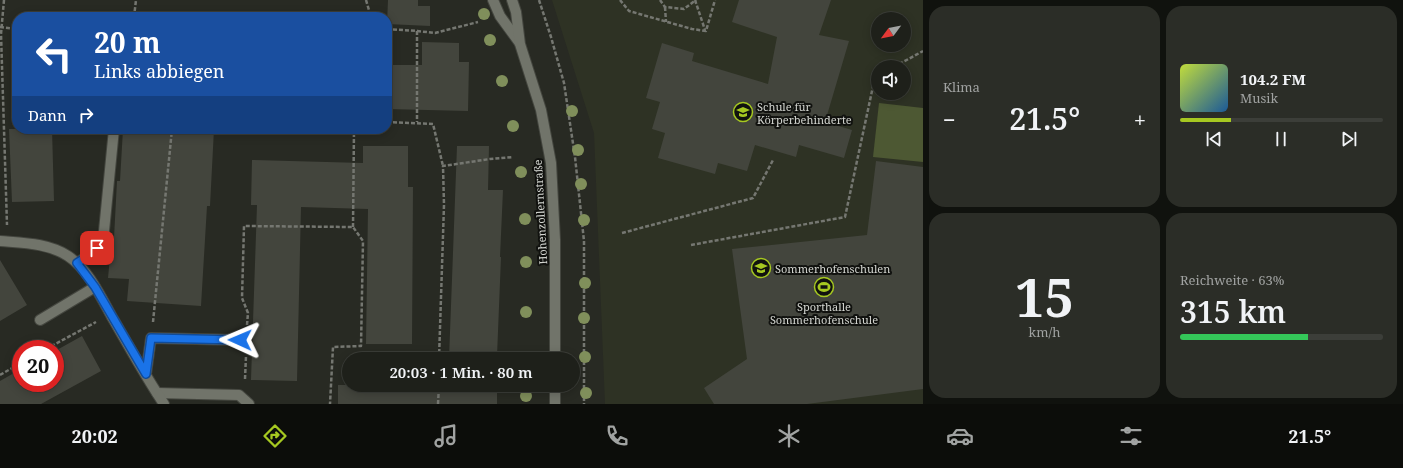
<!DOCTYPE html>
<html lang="de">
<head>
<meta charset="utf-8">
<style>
	:root { --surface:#1e201a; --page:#2b2d27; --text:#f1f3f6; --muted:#a1a3a2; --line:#3c3e39; --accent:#a6c821 }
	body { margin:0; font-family:"Noto Serif",serif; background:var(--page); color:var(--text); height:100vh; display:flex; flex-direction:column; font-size:15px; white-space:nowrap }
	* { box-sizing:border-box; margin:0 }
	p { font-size:13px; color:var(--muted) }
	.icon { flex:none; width:22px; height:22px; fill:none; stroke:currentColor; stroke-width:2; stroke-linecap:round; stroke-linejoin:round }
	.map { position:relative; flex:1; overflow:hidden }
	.panel { display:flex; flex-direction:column; gap:6px; padding:6px; background:#10120e; width:480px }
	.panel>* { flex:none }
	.guide { position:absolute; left:12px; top:12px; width:380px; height:122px; border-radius:16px; box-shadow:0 2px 10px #0003,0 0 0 1px var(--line); background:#1a4fa0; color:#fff; overflow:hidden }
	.needle { width:26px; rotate:238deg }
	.buttons { position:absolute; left:871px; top:12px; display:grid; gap:8px }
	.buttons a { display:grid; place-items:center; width:40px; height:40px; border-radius:50%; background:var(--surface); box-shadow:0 2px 10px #0003,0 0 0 1px var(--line); font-size:20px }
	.speed { position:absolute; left:12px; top:340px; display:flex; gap:8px; font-size:20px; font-weight:700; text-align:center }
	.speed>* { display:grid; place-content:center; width:52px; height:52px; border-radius:50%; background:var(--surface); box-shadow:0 2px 10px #0003,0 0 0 1px var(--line); line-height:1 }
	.speed .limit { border:6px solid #d22; background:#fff; color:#111 }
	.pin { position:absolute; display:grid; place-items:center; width:34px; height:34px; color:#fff; margin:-17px; border-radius:8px; box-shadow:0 2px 6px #0006 }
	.me { position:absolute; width:44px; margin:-22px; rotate:271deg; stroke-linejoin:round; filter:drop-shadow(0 0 3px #0008) }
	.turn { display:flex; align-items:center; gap:14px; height:84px; padding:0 16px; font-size:18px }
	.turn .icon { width:52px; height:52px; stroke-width:2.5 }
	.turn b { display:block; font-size:28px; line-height:34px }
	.then { display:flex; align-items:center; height:38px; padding:0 16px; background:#0003; gap:8px; font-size:15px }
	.big { font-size:30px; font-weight:600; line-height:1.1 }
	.panel .widget { flex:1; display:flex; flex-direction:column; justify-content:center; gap:6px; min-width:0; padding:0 14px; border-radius:16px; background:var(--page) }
	.panel .dial { align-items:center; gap:0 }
	.dial b { font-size:52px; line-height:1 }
	.song { display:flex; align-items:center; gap:12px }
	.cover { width:48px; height:48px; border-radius:6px; background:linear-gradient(135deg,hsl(70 70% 55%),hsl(210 70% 35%)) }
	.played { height:4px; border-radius:2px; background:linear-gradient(90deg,var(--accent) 25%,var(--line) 25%) }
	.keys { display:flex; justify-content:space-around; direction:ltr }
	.heat { display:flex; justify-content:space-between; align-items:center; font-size:22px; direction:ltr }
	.charge { height:6px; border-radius:3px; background:linear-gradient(90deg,#34c759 63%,var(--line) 0) }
	.panel .tiles { flex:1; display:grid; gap:6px; grid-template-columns:repeat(2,1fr) }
	.trip { position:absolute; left:342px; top:352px; width:238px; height:40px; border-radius:20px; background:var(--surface); box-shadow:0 2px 10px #0003,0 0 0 1px var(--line); font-weight:600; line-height:40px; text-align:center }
	.menu { display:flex; height:64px; justify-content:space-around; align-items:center; background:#0c0d0a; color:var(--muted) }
	.menu .icon { width:28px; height:28px }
	.menu .active { color:var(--accent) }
	.menu b { font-size:18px; color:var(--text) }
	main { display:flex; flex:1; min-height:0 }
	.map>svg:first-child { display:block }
	.built { fill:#2e3224; fill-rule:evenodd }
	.green { fill:#4d5833 }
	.building { fill:#43453d }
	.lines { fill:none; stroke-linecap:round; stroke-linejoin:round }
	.service-casing { stroke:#44463f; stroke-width:12 }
	.minor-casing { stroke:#44463f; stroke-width:12 }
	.tertiary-casing { stroke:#44463f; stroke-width:12 }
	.path { stroke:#757771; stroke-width:2.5; stroke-dasharray:4 2; stroke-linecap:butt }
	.service { stroke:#71746a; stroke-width:10 }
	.minor { stroke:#71746a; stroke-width:10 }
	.tertiary { stroke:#71746a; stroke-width:10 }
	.tree { fill:#808f5b }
	.route-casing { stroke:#114b97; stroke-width:10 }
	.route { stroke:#1a73e8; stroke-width:7 }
	.labels { text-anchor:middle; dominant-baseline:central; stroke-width:4; stroke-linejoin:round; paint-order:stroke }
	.poi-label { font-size:11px; fill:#d4d6d1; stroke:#11120f; text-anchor:start }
	.street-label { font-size:11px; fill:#d4d6d1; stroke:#11120f }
</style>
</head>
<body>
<main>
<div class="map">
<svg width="923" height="404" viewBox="0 0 923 404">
	<rect width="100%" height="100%" fill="#282a23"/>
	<!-- built -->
	<path class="built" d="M552 0H923V404H605L594 133ZM878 19H904V45H878ZM878 67H904V93H878Z"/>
	<!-- green -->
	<path class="green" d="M879 103 923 108V162L873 157Z"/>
	<!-- building -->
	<g class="building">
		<path d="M388 0H418V6H430V26L387 24Z"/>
		<path d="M739 0H831L819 35 849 41 825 122 852 130 844 158 799 145 796 157 755 145 747 171 718 163 715 174 658 158 665 133 652 129 660 102 646 98 662 43 694 53 692 61 768 84 777 37 732 22Z"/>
		<path d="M422 42 459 43V62H469L468 111 387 109V65H422Z"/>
		<path d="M9 129H52L54 201 12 202Z"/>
		<path d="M123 129H214L210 206H207L201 306 127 301 129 279 108 278 110 257H113L117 181H120Z"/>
		<path d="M363 146H408V187H413L412 344H366L368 209 301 207 297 381 251 380 257 205H251L252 160 363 163Z"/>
		<path d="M457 146H489L488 190H503L500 257H501L497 356H498V359H449Z"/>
		<path d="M876 161 923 167V389L807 404H714L704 388 747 359 732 249 867 235Z"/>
		<path d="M0 260 27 305 0 321Z"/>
		<path d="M82 336 101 371 41 404H0V381L21 369V383H55V351Z"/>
		<rect x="338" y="385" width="159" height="19"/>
	</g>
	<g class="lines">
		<defs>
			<g id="service">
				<path d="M77 263 91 254 103 241 114 129"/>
				<path d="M40 320 95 287"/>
				<path d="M146 374 151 338 240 340"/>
				<path d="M157 393 239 395 249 404"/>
			</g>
			<path id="minor" d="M0 241C23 243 48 243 68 256 88 269 101 297 112 317 129 346 145 376 164 404"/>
			<g id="tertiary">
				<path d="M493 0 500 16 519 42"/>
				<path d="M512 0 516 12 520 44 541 110 551 163 555 240V359"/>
				<path d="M555 385V404"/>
			</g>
		</defs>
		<!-- service casing -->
		<use href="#service" class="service-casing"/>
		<!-- minor casing -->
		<use href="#minor" class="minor-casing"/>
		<!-- tertiary casing -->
		<use href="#tertiary" class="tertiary-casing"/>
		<!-- path -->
		<g class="path">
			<path d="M4 0 1 34 7 225"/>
			<path d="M366 0 371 17"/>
			<path d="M539 0 551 37 564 83 575 157 584 241V404"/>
			<path d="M620 0 629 11 692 29 706 31 715 0"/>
			<path d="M660 0 665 7 684 9 696 0"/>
			<path d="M695 0 705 30"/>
			<path d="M665 7 666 22"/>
			<path d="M278 13 353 17"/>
			<path d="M134 17 136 0"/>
			<path d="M0 27 17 29"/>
			<path d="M387 29 417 31V122"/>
			<path d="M417 31 435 33 478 22"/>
			<path d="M894 67 923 51"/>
			<path d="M387 122 433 124 443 166"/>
			<path d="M353 227 354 129"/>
			<path d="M622 233 753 198 773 160"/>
			<path d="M691 245 845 217 875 77 878 76"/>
			<path d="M153 322 172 129"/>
			<path d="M247 325 248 313 242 298 244 226 353 227 363 241 361 346 333 347 330 404"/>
			<path d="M46 349 96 322"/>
			<path d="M439 359 444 205 443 166 490 159 513 157"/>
			<path d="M0 375 21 363"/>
			<path d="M245 379 246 356"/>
			<path d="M438 404 439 385"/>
		</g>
		<!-- service -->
		<use href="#service" class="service"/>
		<!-- minor -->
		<use href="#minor" class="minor"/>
		<!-- tertiary -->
		<use href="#tertiary" class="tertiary"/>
	</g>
	<!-- trees -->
	<g class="tree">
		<circle cx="484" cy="14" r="6"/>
		<circle cx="490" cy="40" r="6"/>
		<circle cx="502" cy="81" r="6"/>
		<circle cx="572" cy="111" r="6"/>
		<circle cx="513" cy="126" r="6"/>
		<circle cx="578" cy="150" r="6"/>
		<circle cx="521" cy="172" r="6"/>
		<circle cx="581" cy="184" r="6"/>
		<circle cx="525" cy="219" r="6"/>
		<circle cx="584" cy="220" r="6"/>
		<circle cx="526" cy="262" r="6"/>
		<circle cx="585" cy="283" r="6"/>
		<circle cx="526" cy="312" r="6"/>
		<circle cx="584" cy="318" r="6"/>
		<circle cx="585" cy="357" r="6"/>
		<circle cx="586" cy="393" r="6"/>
		<circle cx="526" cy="396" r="6"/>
	</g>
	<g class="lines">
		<defs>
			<path id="route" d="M97 248 91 254 77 263 95 287 146 374 151 338 240 340"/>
		</defs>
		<!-- route casing -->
		<use href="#route" class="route-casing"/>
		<!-- route -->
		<use href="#route" class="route"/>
	</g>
	<!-- icons -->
	<defs>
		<symbol id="school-ring" viewBox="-11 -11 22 22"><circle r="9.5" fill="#11120f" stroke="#a6c821" stroke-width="1.5"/><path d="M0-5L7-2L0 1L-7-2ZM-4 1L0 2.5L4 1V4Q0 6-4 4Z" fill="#a6c821"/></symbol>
		<symbol id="stadium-ring" viewBox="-11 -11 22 22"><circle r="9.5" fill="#11120f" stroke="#a6c821" stroke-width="1.5"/><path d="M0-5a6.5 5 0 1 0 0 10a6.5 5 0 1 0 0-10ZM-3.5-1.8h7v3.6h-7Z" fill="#a6c821"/></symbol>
	</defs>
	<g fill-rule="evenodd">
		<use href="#school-ring" x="732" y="101" width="22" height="22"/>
		<use href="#school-ring" x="750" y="257" width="22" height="22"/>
		<use href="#stadium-ring" x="813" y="276" width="22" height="22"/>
	</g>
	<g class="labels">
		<!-- poi labels -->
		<g class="poi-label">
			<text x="757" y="106">Schule für<tspan x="757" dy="13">Körperbehinderte</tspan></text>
			<text x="775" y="268">Sommerhofenschulen</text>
			<text x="824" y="306" text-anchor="middle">Sporthalle<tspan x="824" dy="13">Sommerhofenschule</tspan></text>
		</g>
		<!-- street labels -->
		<g class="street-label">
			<text transform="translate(540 212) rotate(-93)">Hohenzollernstraße</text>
		</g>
	</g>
</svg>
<div class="buttons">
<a><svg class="needle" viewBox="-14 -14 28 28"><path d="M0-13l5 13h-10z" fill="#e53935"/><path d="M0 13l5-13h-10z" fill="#a1a3a2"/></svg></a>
<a><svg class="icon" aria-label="sound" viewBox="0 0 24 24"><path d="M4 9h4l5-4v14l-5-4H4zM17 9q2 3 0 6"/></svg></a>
</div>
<div class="speed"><div class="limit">20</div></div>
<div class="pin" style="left:97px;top:248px;background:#d93025"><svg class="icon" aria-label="arrive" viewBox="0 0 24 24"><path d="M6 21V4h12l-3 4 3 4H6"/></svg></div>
<svg class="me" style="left:240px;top:340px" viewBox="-20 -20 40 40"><path d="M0-17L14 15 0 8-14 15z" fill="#1a73e8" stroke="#fff" stroke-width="4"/></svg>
<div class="trip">20:03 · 1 Min. · 80 m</div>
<div class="guide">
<div class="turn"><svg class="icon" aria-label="left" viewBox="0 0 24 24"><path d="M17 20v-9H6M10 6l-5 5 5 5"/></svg><div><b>20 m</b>Links abbiegen</div></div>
<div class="then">Dann<svg class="icon" aria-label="right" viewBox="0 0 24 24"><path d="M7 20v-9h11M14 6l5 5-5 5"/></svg></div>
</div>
</div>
<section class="panel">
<div class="tiles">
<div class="widget"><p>Klima</p>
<div class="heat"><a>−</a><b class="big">21.5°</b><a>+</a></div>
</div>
<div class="widget">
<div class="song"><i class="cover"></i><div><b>104.2 FM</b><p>Musik</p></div></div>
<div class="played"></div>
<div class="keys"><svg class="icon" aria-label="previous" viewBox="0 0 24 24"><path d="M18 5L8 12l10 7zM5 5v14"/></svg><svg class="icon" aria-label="pause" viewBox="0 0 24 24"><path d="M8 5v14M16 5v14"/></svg><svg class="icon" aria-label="next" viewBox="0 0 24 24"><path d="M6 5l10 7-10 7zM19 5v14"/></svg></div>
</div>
<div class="widget dial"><b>15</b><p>km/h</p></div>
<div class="widget"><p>Reichweite · 63%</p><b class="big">315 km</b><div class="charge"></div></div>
</div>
</section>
</main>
<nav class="menu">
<b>20:02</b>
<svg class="icon active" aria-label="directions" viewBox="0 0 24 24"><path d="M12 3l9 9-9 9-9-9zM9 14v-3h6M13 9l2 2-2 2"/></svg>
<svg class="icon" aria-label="music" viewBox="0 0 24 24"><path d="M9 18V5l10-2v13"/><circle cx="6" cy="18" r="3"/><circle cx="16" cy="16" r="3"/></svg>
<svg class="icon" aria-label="phone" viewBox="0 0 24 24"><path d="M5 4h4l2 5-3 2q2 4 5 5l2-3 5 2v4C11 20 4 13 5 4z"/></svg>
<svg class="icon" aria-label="climate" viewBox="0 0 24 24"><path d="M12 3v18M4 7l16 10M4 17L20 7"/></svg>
<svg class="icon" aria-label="car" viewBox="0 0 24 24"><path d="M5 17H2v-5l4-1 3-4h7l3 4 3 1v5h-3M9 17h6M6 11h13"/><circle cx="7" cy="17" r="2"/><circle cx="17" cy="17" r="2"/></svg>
<svg class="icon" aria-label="filters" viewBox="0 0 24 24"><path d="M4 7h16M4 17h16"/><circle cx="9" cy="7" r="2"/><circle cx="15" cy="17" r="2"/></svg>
<b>21.5°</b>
</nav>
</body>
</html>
